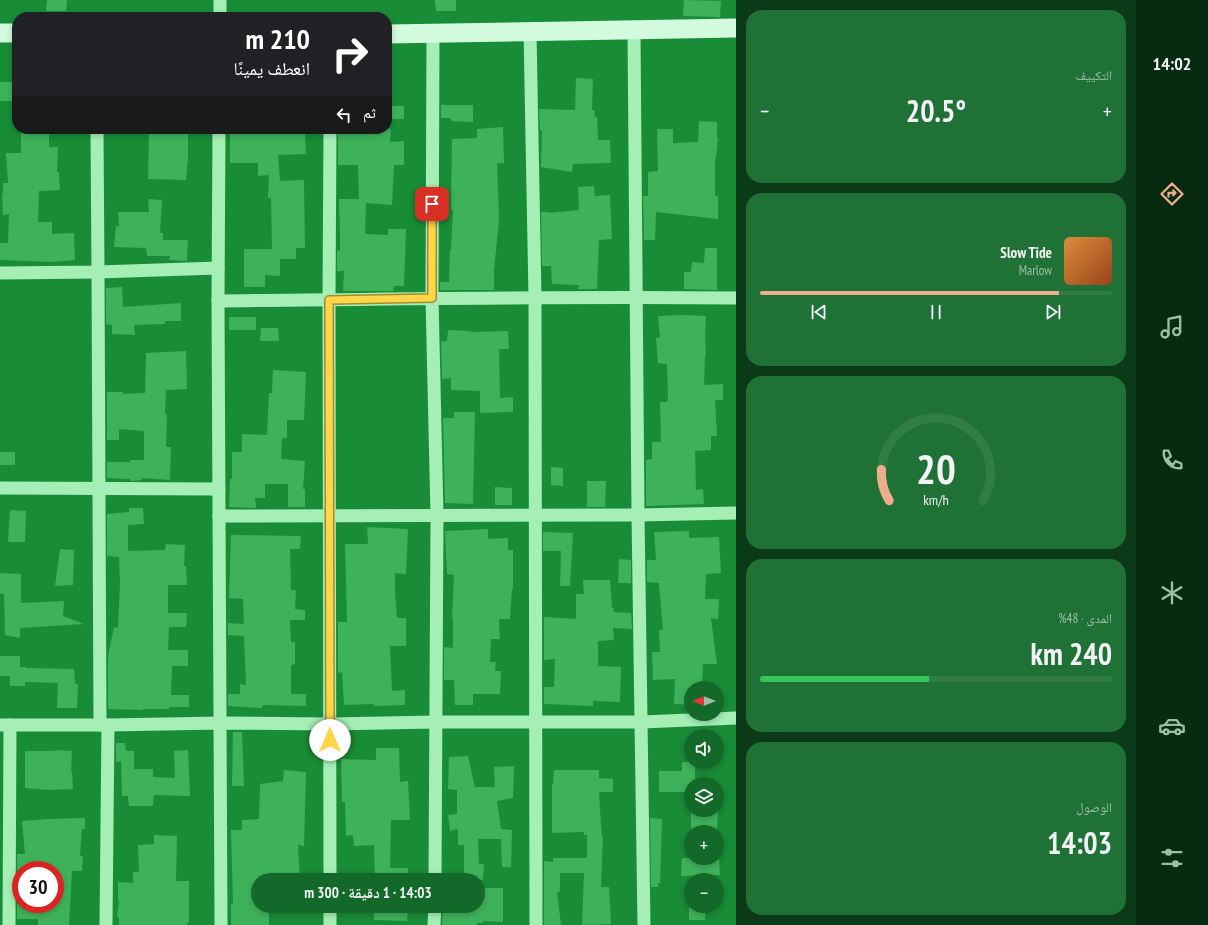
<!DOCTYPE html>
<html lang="ar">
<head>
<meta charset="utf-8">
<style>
	:root { --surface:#136929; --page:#207135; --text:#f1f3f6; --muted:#9dbfa8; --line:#327c46; --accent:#eead8d }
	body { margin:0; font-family:"PT Sans Narrow","Noto Naskh Arabic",sans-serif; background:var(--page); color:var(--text); direction:rtl; height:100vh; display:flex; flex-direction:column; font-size:15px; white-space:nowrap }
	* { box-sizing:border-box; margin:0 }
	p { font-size:13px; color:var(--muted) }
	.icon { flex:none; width:22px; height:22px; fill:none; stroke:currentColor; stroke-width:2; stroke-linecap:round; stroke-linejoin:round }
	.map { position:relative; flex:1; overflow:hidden; direction:ltr }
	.drawer { display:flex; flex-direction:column; gap:10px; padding:10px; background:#0a3a17; width:400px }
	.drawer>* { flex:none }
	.guide { position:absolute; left:12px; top:12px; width:380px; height:122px; border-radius:16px; box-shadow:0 2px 6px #0003; direction:rtl; background:#202124; color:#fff; overflow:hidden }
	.needle { width:26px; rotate:270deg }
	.tools { position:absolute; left:684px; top:681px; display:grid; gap:8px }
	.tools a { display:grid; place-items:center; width:40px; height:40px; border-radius:50%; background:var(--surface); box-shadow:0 2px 6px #0003; font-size:20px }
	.speed { position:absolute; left:12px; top:861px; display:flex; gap:8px; font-size:20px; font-weight:700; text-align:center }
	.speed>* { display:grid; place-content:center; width:52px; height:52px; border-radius:50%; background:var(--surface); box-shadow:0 2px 6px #0003; line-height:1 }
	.speed .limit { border:6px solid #d22; background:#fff; color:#111 }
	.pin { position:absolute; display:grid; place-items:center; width:34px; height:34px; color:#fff; margin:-17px; border-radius:8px; box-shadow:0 2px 6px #0006 }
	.me { position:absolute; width:44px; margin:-22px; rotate:0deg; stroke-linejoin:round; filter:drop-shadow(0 0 3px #0008) }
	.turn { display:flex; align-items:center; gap:14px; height:84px; padding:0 16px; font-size:18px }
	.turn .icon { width:52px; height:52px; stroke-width:2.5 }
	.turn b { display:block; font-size:28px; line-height:34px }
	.then { display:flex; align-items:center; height:38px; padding:0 16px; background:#0003; gap:8px; font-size:15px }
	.big { font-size:30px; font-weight:800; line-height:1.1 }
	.drawer .card { flex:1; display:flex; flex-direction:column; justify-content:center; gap:6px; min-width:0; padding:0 14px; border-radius:16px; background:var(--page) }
	.drawer .dial { align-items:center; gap:0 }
	.dial svg { height:104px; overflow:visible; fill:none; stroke:var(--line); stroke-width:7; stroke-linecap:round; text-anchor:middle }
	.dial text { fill:var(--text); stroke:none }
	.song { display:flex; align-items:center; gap:12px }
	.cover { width:48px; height:48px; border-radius:6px; background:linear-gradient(135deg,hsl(30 70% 55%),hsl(20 70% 35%)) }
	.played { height:4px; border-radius:2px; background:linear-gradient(90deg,var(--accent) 85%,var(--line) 85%) }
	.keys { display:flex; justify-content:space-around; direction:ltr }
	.heat { display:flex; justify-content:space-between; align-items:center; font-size:22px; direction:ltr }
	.charge { height:6px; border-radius:3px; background:linear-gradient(90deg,#34c759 48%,var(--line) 0) }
	.trip { position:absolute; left:251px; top:873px; width:234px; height:40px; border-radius:20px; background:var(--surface); box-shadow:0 2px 6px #0003; font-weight:800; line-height:40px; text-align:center; direction:rtl }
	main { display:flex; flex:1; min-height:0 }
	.dock { display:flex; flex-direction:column; width:72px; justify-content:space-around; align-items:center; background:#082a10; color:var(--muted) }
	.dock .icon { width:28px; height:28px }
	.dock .selected { color:var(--accent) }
	.dock b { font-size:18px; color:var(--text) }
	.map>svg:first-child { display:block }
	.building { fill:#3eb25a }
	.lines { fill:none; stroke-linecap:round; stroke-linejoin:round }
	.minor { stroke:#a5eeb6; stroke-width:13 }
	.secondary { stroke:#d2fadc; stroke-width:19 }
	.route-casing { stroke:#a68a30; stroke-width:10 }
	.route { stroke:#ffd54a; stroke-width:7 }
</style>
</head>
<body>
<main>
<nav class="dock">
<b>14:02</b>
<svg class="icon selected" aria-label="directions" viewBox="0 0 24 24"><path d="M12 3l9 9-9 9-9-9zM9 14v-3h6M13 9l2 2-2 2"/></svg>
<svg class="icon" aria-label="music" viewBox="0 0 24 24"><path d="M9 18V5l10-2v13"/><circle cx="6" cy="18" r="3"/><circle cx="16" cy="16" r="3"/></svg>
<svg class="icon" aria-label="phone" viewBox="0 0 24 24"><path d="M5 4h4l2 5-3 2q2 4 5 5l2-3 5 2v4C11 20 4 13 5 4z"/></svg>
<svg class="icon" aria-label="climate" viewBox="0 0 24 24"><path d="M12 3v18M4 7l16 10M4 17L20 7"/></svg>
<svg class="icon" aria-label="car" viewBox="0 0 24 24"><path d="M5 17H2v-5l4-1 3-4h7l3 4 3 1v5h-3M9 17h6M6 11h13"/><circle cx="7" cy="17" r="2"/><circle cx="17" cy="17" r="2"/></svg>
<svg class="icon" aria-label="filters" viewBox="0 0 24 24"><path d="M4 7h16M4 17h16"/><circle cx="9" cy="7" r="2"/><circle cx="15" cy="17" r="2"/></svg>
</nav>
<section class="drawer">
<div class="card"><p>التكييف</p>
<div class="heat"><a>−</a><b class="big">20.5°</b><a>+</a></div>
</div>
<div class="card">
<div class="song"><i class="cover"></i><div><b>Slow Tide</b><p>Marlow</p></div></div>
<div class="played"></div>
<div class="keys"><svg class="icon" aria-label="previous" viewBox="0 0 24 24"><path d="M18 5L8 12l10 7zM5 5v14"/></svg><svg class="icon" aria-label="pause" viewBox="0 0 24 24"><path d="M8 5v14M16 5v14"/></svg><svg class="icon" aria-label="next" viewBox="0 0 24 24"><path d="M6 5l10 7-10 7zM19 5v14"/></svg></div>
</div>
<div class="card dial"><svg viewBox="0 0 100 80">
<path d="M14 69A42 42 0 1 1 86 69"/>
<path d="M14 69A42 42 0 0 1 8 45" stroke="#eead8d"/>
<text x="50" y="56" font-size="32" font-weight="700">20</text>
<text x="50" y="72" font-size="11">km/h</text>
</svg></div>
<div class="card"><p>المدى · 48%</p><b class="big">240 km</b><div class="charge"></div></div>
<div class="card"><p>الوصول</p><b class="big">14:03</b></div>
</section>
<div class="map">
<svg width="736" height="925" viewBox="0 0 736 925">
	<rect width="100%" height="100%" fill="#198c37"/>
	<!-- building -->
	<g class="building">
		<path d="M47 0H67L66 11H46Z"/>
		<path d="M435 0H456V11H436Z"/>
		<path d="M684 0 721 1 720 17 683 16Z"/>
		<path d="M576 78 593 79 592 110H594L595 117H597L598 140H610L611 163 573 164 572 172 541 167 542 130 540 131 539 109 575 110Z"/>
		<rect x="0" y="82" width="17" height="19"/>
		<path d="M441 105H473V122L451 121V118H441Z"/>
		<rect x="387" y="106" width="17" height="13"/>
		<path d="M699 121 717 122V138H718L716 158H715V196H718V219L656 212 655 240H644L643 196H648V172L658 171 657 129H673V143L698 142Z"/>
		<path d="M503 127 504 163H497L499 219 494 271V290H440V282H449L450 250H451L453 210H451L452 139 477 138V129Z"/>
		<path d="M21 129H49V147H58L57 172H59L60 190 39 191 38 222H52V234L74 233 75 260 52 262 0 260V243H8L9 214 3 215 2 194H3V183H8L6 153H21Z"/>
		<path d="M149 129 188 130V158L186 180 148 179Z"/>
		<path d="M230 129H286V133H305L306 154 278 155 280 181 304 180 305 248H296V259H280V276L265 275V287H244V249H272L271 198H268L269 175 258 176V163H230Z"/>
		<path d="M338 129H391L390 142 404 141V165H394L392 205 366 203 365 234 388 235V229H406L404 286H394L393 291H343L344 271H337V251L340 250V230L339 199H359L358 165H338Z"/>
		<path d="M594 186 595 196 610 195 612 239 599 240 597 289H578L579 285 552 284 551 266H542L541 212H549V213L579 210 578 187Z"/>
		<path d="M148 199 162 200 160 233H163V240H188L187 261 169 260 170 256H147L146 248 114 247 116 226H119L118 212H149Z"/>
		<path d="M705 248H717V290L684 289V272H691L692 262 704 263Z"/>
		<path d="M122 287 123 307 181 303V321H165V324L134 325 135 335 112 334V325L106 324V288Z"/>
		<path d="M683 315 706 316 705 336 706 356H705L704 385 723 384V400H715L717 436H711V450L695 451 696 490 703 489 704 504 646 506V460L652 459V442H661L660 402H667L668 399 667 364 658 363 656 338 660 337 658 316Z"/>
		<rect x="229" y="317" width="27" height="13"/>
		<path d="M261 328H278L279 341H260Z"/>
		<path d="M448 330 471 331V332L508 331 509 349H499L500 398 513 397V412L480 413V391L451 390V378L442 379 441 342 447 341Z"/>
		<path d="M186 351 187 389 166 390 165 414H167L166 447H171L170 480 142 478V480L131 481 130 479 107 478V462H130V460H144V431L119 429V440H107V392H123V394L145 393 146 353Z"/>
		<path d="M273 370 306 372 304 420H287V438H282L281 459 305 461 303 489H305V507H288V484H265V498H255L256 508 229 507 230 479H232V452H242V434L267 435 269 393H272Z"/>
		<path d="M454 412H475L473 504 445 503 443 418H454Z"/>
		<rect x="0" y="452" width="15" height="13"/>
		<path d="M551 467 563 468V486L551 485Z"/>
		<path d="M587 481H606L605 507H587Z"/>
		<path d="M495 487 512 488V505H495Z"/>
		<path d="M129 508H143L144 524 128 525V551L165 550 166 544 185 545 184 566H186L187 585H168V613H187L186 627H169L168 650H188V666H172L171 695H189V707H169V709H143V710L108 709V656L114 627 118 628 120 583 119 557 107 556V514L129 512Z"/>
		<path d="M10 510 26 511 25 542H8Z"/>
		<path d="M367 527 408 529 406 574 395 573V592L397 618H406V646H390L392 691 405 690V705L374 706V704L344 705 342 672 338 673V622H347L345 544H368Z"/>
		<path d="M488 529V539L508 538V550H513V589H512L510 619H499L500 639H491L490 662H496L495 671H501L500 694H473V705H455L454 680H444V647L453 648V619H452L454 575 447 574 445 531Z"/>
		<path d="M689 531V538L719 537 721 573 706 574 705 599H719L718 619 711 618 717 664H703L702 688H691V705L674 704 675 679 653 680 652 652H660L659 630H663L659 583 647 582V560H656L654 532Z"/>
		<path d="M543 532 573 533 570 586H560L561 551H543Z"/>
		<path d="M231 535 301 536 300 549H290L291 590H296L295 609 305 610V620H290L291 642H295V664L291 665V694H306V706L263 705 262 708 228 706V694H240V684L246 685 244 636 228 635V623L244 624 243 599 229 598Z"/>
		<path d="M60 549 74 550 73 585 55 586Z"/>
		<path d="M619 559 631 560V583H618Z"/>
		<path d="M0 573 21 574V603L64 601 63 616 84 624 20 628V638L5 635 4 594 0 593Z"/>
		<path d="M583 580H610L612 608H614L613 612 631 613 632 629 613 628 614 640 598 641V666L621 667 620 702 593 701V706L544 704V687H554L555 659 544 660V617L576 619V594H584Z"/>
		<path d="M0 656H20V667H26V668L74 669 75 684H78L77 708H57L58 683 25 682V686H10V676H0Z"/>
		<path d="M233 732H242L244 786H232Z"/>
		<path d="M116 743H125L126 751H134V769H153V777L175 778 174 751 188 750 190 796 154 795 153 806H129L128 796H122L121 761 116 762Z"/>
		<path d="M376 748H399L400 782 408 781 410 820H391L390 868H408V880H375L374 845 354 846 353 835 346 836 345 802H342L341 759 376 760Z"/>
		<path d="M55 750 72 751 71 771H72L73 789 48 790 25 788V751H55Z"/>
		<path d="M468 756 475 787H495L494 767 514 766 513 798 497 801 501 829 512 830 511 867H502L501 839H478L479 864H484L483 880H464V845H458V829L450 831 448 815 457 814V790L448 789 449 757Z"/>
		<path d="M682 762H695V784H691V792H659V771H682Z"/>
		<path d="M284 770 306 772 304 846 298 845 300 880H258V906H269V925H231V904H233L231 830H242V820L259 819 260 784 283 781Z"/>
		<path d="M554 770H599V778L613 779V792H599L601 826 602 837H603L601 887H609L611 924 582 925 584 873H560V892H557L561 925H544V861L553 862V858H587V835H584V832L552 833V784H553Z"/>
		<path d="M691 810H718L717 832H691Z"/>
		<path d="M85 818V829H82L80 856H83L82 871H72L69 925H38V919H17V904H55V902L56 869 17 870V854H25L22 821 48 819Z"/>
		<path d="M650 818 662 819 660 883H658V887H651Z"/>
		<path d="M154 835 177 836 176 881H189V923H187V925H119V917H117L119 900H118V882L133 883V872H139L138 845 154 844Z"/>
		<path d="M682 858H719L720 875 681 876Z"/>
		<path d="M478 888H503V922L483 921V923H477V925H442L443 906H478Z"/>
		<path d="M374 906H408L407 921 374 920Z"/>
		<rect x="689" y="906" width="16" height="14"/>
	</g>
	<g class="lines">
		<!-- minor -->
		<g class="minor">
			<path d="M220 17V0"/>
			<path d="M530 31 535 297 536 925"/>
			<path d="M634 31 638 515 644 925"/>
			<path d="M433 33 432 298 437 515 435 880"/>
			<path d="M97 129 98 272 100 725"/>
			<path d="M219 129 218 301 221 925"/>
			<path d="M330 129 329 300 330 880"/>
			<path d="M0 273 98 272 218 268"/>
			<path d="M218 301C390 299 563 296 736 298"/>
			<path d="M0 488 219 489"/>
			<path d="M219 516 638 515 736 513"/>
			<path d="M0 725H108L221 723 330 724 436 722H642L736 718"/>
			<path d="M330 906V925"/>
			<path d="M9 925 10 725"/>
			<path d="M106 925 108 725"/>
			<path d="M434 925 435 906"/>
		</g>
		<!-- secondary -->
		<g class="secondary">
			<path d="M0 33H17"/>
			<path d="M387 34 736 28"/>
		</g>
	</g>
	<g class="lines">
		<defs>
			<path id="route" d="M330 740 329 300 432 298V204"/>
		</defs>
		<!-- route casing -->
		<use href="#route" class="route-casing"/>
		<!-- route -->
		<use href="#route" class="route"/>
	</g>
</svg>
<div class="tools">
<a><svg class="needle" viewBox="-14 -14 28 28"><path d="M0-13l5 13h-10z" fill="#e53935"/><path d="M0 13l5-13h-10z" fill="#9dbfa8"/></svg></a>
<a><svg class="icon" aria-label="sound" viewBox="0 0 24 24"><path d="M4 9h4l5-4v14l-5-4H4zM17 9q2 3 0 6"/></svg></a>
<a><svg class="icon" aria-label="layers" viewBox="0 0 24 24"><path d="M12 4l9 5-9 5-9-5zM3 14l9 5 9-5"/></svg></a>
<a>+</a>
<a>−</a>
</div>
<div class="speed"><div class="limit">30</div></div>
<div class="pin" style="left:432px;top:204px;background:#d93025"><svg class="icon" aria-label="arrive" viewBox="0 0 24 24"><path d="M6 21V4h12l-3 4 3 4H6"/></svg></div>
<svg class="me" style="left:330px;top:740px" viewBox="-20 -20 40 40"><circle r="19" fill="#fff"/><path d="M0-13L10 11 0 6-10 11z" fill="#ffd54a"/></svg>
<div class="trip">14:03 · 1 دقيقة · 300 m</div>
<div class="guide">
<div class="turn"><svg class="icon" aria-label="right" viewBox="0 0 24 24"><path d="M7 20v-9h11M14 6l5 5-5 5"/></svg><div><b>210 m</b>انعطف يمينًا</div></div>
<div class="then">ثم<svg class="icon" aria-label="left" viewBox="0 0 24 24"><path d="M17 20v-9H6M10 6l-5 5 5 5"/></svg></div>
</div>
</div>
</main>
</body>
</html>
